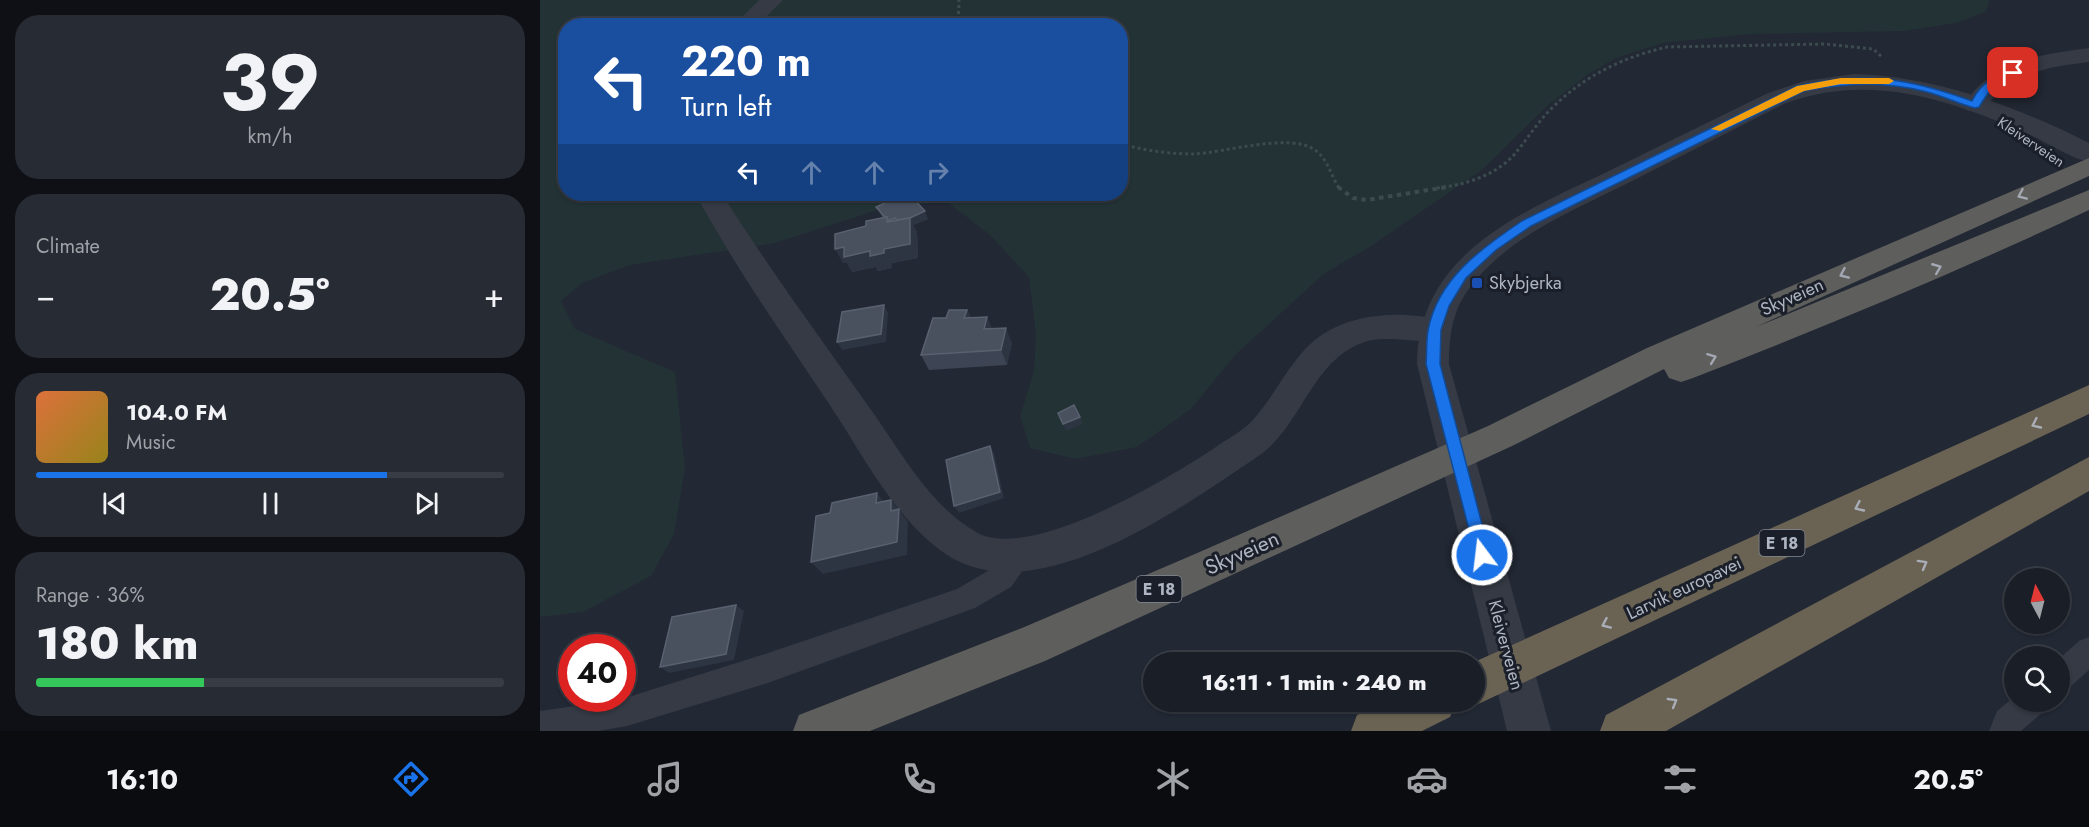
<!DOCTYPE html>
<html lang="en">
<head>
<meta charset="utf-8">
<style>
	:root { --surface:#1a1e27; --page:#272b33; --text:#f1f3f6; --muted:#9fa2a7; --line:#383c44; --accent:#1a73e8 }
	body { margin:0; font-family:Jost,sans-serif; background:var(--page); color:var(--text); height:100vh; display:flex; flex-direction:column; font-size:22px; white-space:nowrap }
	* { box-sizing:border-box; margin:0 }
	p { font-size:20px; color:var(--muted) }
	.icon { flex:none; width:33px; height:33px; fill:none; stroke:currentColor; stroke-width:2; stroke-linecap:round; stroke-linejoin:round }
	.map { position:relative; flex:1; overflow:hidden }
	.panel { display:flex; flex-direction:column; gap:15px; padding:15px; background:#0e1015; width:540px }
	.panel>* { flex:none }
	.banner { position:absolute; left:18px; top:18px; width:570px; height:183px; border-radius:24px; box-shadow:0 2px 4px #0004,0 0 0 2px var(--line); background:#1a4fa0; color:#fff; overflow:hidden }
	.needle { width:39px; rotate:353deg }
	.tools { position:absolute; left:1464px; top:568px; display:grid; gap:12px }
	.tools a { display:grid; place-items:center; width:66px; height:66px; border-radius:50%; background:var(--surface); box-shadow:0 2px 4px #0004,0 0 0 2px var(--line); font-size:30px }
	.speed { position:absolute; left:18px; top:634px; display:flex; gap:12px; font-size:30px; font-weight:700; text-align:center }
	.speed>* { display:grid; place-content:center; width:78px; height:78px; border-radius:50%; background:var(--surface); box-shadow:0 2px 4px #0004,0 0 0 2px var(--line); line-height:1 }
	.speed .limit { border:9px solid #d22; background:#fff; color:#111 }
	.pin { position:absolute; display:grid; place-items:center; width:51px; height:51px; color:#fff; margin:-26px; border-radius:12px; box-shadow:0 3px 9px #0006 }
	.me { position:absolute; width:66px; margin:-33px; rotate:345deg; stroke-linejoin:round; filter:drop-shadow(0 0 4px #0008) }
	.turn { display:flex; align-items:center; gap:21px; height:126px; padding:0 24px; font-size:27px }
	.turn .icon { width:78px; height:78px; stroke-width:2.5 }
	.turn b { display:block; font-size:42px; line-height:51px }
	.lanes { display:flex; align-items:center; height:57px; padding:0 24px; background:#0003; justify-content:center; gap:30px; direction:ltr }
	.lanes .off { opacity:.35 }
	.big { font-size:45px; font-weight:800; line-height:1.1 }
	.panel .widget { flex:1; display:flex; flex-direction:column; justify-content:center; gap:9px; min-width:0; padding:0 21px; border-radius:24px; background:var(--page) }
	.panel .dial { align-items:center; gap:0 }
	.dial b { font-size:78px; line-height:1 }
	.song { display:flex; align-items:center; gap:18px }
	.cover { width:72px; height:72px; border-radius:9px; background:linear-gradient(135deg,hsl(20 70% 55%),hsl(50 70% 35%)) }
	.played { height:6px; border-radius:3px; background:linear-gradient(90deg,var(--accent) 75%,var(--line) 75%) }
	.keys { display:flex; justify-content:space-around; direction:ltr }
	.heat { display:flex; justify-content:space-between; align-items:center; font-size:33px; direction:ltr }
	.charge { height:9px; border-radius:4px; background:linear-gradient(90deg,#34c759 36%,var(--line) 0) }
	.trip { position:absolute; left:603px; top:652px; width:342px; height:60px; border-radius:30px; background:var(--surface); box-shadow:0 2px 4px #0004,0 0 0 2px var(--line); font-weight:800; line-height:60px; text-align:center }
	.menu { display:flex; height:96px; justify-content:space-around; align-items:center; background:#0a0c10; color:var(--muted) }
	.menu .icon { width:42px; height:42px }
	.menu .active { color:var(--accent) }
	.menu b { font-size:27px; color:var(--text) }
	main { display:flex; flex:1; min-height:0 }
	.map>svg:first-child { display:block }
	.green { fill:#233235; fill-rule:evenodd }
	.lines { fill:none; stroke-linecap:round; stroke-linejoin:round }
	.path-far1 { stroke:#3c4b4e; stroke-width:3; stroke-dasharray:3 3; stroke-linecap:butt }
	.path { stroke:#3c4b4e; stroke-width:4; stroke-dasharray:4.5 4.5; stroke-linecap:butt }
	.service { fill:#353a45; fill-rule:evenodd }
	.minor { fill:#353a45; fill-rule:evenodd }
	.tertiary { fill:#353a45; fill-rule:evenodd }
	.trunk { fill:#5e5e5c; fill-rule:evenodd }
	.motorway { fill:#6a6353; fill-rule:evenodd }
	.wall { fill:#3d4453 }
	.shaded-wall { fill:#2d3442 }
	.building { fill:#49515f; stroke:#59606f; stroke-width:1.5 }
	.oneway { stroke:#a3a8b3 }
	.oneway2 { stroke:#a8adb7 }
	.route { fill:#1a73e8; stroke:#114b97; stroke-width:1.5 }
	.slow { fill:#f59e0b }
	.transit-dot { fill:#1a4fb4; stroke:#1a1f29; stroke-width:2 }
	.labels { text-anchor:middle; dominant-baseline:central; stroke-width:6; stroke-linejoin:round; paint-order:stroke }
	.far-street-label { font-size:15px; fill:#afb5c2; stroke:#1a1f29 }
	.shield { fill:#1a1f29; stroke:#828894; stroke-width:1.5 }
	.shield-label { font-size:16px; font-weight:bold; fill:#afb5c2 }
	.poi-label { font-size:18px; fill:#afb5c2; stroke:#1a1f29; text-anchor:start }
	.street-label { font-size:18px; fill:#afb5c2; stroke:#1a1f29 }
	.near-street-label { font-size:21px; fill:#afb5c2; stroke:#1a1f29 }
</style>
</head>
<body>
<main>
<section class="panel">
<div class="widget dial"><b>39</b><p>km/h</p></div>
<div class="widget"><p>Climate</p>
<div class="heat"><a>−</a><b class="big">20.5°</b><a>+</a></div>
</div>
<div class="widget">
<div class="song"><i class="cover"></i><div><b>104.0 FM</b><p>Music</p></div></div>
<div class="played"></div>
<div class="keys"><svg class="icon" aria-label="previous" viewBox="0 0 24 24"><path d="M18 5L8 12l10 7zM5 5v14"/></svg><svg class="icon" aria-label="pause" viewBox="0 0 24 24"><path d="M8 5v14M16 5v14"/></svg><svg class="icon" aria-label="next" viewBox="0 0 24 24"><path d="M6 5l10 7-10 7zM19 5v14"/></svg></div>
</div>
<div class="widget"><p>Range · 36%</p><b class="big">180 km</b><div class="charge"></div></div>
</section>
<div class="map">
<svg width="1549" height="731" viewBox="0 0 1549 731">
	<rect width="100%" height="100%" fill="#222834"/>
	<!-- green -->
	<path class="green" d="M0 0H1450L1445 12 1416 23 1364 31 1209 34 1123 43 1076 58 1047 75 1007 106 942 170 831 246 785 273 696 354 651 409 597 447 535 459 490 448 480 416 494 371 496 334 489 277 450 235 407 202 350 206 235 243 90 265 42 283 21 301 35 329 135 372 145 468 134 534 111 576 43 612 0 617ZM26 26H580V194H26Z"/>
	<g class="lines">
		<!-- path-far1 -->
		<g class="path-far1">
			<path d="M418 26 419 0"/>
			<path d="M580 144C604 150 628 154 653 154 684 153 750 132 775 150 788 159 791 176 799 188"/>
			<path d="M897 188C924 185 954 176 973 156 987 140 998 121 1014 106 1046 75 1084 57 1127 47L1285 44 1333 49 1342 57"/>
		</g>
		<!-- path -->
		<path class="path" d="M798 187 813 198 827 200 907 187"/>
		<!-- service -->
		<g class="service">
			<path d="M480 544 489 547 493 556 471 587 435 608 225 684 87 726 58 731H0V711L82 699 225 654 417 589 451 569 471 547Z"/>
			<path d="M1549 637V670L1530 687 1520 691V658L1539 641Z"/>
			<path d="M1474 697V702H1506L1502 713 1481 731H1449L1457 711Z"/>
		</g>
		<!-- minor -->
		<g class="minor">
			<path d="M219 0H243L217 26H193Z"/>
			<path d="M1549 48V62C1507 67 1469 73 1444 110L1435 112 1426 110 1423 105C1454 59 1498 55 1549 48Z"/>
			<path d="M156 194H182C228 267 279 336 329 407 360 450 389 505 436 532 489 563 627 479 673 449 685 440 698 434 709 424 736 397 750 356 783 334 816 312 869 310 906 322L911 330 906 338C879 347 847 332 819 344 770 365 760 429 717 457 641 508 489 619 400 550 353 515 323 455 291 407 256 354 219 302 186 247 176 229 164 211 156 194Z"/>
		</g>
		<!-- tertiary -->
		<path class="tertiary" d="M1314 74C1395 76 1478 107 1549 143V162C1527 157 1507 142 1486 133 1406 99 1332 73 1246 103 1194 129 1142 156 1090 182 1033 211 967 236 928 290 912 312 909 338 909 364L1011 731H967L877 364C878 251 986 211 1073 169 1125 143 1177 118 1228 93L1264 81Z"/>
		<!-- trunk -->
		<path class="trunk" d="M1549 158V176L1216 327 1549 190V210C1419 271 1287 326 1153 378L1141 382 1129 378 1124 369 972 446 505 661 330 731H253L259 715 482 628 655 554 948 426 1107 348Z"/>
		<!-- motorway -->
		<g class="motorway">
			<path d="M1549 385V414L949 699 934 706 926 702H934V663H932Z"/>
			<path d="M1549 457V491L1126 731H1060L1066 715Z"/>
			<path d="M846 702H917L910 717 882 731H811L817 715Z"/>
		</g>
	</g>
	<!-- wall -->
	<g class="wall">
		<path d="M336 207 388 219 373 225 377 232 378 258 352 263V268L338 271 336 267 312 272 307 263H303L326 226 343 218Z"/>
		<path d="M427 310 431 318 447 317 452 329 472 343 467 365 389 370 381 355 406 318Z"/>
	</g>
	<!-- shaded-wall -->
	<g class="shaded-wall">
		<path d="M385 211 388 219 373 225 377 232 378 258 352 263V268L338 271 336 267 312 272 307 263H303L295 249 304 247 344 249 359 223Z"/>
		<path d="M344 305 348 313 346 342 302 350 297 342Z"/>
		<path d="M427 310 434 324 424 318Z"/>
		<path d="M447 317 453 332 444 329Z"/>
		<path d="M466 328 472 343 467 365 461 350Z"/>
		<path d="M540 417 543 424 526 431 523 424Z"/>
		<path d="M450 446 454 453 464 498 419 513 414 506Z"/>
		<path d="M337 493 347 506 336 503Z"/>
		<path d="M351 500 368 522 367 555 283 574 271 562 351 511Z"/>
		<path d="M196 605 204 611 194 660 129 673 120 667Z"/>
	</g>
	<!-- building -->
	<g class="building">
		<path d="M365 194H369L385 211 370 218 357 220 355 218 349 221 347 217H345L336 207Z"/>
		<path d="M347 217V222L370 218V244L344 249V253L330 256V251L304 257V247L295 249V234L326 226V221Z"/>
		<path d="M344 305 341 334 297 342 302 312Z"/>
		<path d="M409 310H427L424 318 447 317 444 329 466 328 461 350 381 355 393 318H406Z"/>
		<path d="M534 405 540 417 523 424 518 413Z"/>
		<path d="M450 446 460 492 414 506 406 460Z"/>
		<path d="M337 493 336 503 351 500V511L359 509 357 542 271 562 276 516 290 513 292 503Z"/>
		<path d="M196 605 186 654 120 667 132 617Z"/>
	</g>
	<!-- one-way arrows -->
	<defs><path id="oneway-chevron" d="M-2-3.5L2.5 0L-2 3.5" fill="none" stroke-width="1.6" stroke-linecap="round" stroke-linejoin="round" transform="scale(1.5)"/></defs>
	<g class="oneway">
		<use href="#oneway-chevron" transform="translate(1482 195) rotate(156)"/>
		<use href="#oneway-chevron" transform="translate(1397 268) rotate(-22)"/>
		<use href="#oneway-chevron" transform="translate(1304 274) rotate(156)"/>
		<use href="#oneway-chevron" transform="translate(1172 358) rotate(-21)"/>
	</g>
	<g class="oneway2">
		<use href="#oneway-chevron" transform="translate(1496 424) rotate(155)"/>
		<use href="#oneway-chevron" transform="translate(1319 507) rotate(155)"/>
		<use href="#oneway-chevron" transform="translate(1383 564) rotate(-29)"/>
		<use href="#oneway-chevron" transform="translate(1066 624) rotate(156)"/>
		<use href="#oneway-chevron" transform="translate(1133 702) rotate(-30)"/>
	</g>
	<!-- route -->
	<path class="route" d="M1473 70 1477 71V75C1456 83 1450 88 1439 107L1435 108C1419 104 1403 96 1387 92 1344 81 1306 83 1264 91L991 226 956 250 926 278 909 306 901 330 900 364 950 555 948 560 942 562 937 560 886 364C887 353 886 341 888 331 897 279 942 248 982 221L1257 86C1324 71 1368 78 1432 101 1441 83 1455 75 1473 70Z"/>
	<!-- slow -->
	<path class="slow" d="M1301 78H1349L1354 81 1349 84H1301L1264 91 1180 131 1171 129 1257 86Z"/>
	<!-- markers -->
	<rect class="transit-dot" x="931" y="277" width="12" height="12" rx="3"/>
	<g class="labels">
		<!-- far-street labels -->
		<g class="far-street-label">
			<text transform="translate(1491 142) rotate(34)">Kleiverveien</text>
		</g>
		<!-- shield labels -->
		<g class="shield">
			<rect x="1219.5" y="530" width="45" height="26" rx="4.5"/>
			<rect x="596.5" y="576" width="45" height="26" rx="4.5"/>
		</g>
		<g class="shield-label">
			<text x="1242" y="543">E 18</text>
			<text x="619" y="589">E 18</text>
		</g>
		<!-- poi labels -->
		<g class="poi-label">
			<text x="949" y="283">Skybjerka</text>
		</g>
		<!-- street labels -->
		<g class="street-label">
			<text transform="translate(1252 297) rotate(-24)">Skyveien</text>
			<text transform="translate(1144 588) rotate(-25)">Larvik europavei</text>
			<text transform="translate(966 645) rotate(75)">Kleiverveien</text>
		</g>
		<!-- near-street labels -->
		<g class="near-street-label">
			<text transform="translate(702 553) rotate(-24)">Skyveien</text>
		</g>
	</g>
</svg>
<div class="tools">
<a><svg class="needle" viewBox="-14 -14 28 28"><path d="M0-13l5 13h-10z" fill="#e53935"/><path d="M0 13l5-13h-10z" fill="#9fa2a7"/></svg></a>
<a><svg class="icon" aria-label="search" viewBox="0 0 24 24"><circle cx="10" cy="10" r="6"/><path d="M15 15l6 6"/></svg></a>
</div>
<div class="speed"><div class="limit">40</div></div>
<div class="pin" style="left:1473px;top:73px;background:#d93025"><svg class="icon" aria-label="arrive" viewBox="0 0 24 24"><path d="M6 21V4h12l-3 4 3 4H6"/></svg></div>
<svg class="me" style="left:942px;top:555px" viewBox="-20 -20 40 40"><circle r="17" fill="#1a73e8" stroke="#fff" stroke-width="3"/><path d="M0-11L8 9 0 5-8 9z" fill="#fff"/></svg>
<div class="trip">16:11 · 1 min · 240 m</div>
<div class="banner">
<div class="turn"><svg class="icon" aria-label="left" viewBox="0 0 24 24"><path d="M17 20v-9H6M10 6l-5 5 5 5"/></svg><div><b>220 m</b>Turn left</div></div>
<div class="lanes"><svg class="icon" aria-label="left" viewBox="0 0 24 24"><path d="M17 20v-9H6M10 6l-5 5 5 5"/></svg><svg class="icon off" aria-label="ahead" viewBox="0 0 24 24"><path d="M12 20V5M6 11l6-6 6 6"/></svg><svg class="icon off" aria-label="ahead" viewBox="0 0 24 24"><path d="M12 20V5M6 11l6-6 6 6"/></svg><svg class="icon off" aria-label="right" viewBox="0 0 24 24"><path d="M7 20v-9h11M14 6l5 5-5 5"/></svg></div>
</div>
</div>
</main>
<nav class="menu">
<b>16:10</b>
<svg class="icon active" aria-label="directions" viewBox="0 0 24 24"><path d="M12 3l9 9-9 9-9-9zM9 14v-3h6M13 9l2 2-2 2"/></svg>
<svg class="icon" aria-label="music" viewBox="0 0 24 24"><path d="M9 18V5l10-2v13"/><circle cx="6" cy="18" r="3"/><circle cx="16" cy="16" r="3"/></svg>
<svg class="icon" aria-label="phone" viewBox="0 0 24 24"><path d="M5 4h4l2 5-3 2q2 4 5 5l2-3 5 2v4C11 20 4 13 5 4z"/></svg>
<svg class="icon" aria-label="climate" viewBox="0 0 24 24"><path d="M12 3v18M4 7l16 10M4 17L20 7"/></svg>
<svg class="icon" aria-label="car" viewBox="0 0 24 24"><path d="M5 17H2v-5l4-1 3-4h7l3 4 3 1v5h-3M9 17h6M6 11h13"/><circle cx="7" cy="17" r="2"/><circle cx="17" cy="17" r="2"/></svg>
<svg class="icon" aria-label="filters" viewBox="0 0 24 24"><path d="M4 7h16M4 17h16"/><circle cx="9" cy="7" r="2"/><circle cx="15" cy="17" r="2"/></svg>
<b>20.5°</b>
</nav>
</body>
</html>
